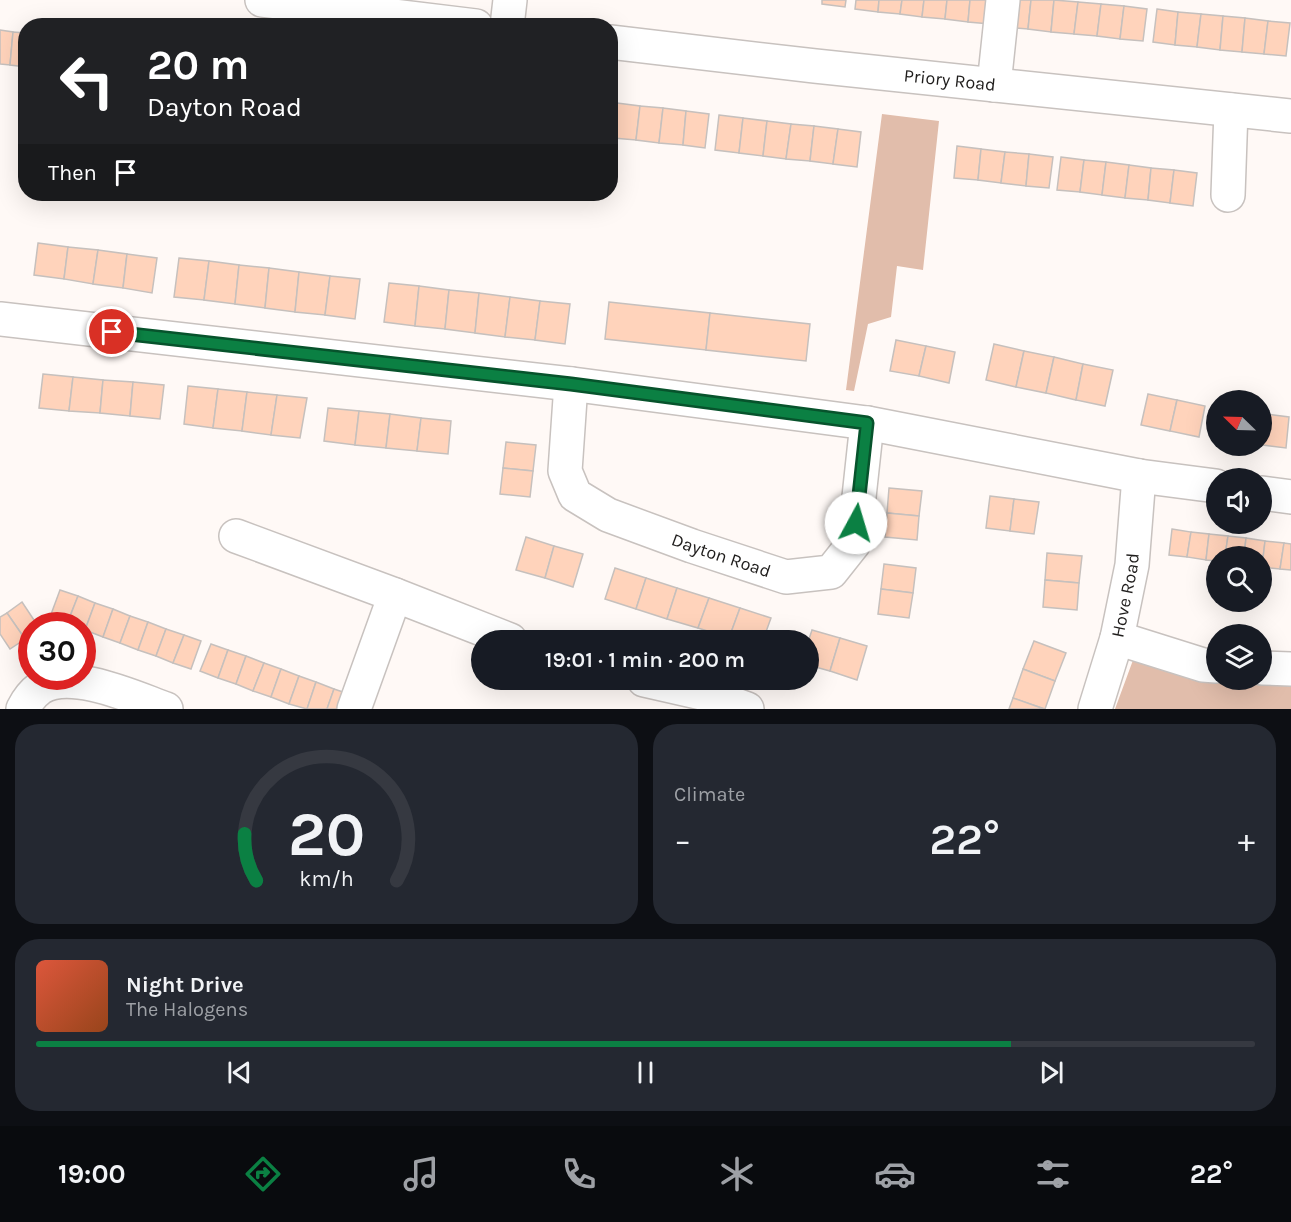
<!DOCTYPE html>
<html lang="en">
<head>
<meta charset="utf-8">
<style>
	:root { --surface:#171b24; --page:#242831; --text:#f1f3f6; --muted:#9ea1a6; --line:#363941; --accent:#0b8043 }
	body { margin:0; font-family:Karla,sans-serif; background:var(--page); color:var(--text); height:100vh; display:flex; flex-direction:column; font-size:22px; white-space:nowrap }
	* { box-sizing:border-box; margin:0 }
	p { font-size:20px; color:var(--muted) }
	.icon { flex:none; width:33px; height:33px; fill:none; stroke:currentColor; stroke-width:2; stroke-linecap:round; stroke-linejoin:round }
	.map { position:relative; height:709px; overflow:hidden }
	.panel { display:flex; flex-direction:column; gap:15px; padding:15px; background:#0d0f14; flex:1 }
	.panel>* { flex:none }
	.guide { position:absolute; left:18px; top:18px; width:600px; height:183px; border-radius:24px; box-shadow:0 6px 24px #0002; background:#202124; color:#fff; overflow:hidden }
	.needle { width:39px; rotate:293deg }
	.tools { position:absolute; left:1206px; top:390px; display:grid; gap:12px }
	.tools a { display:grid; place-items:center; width:66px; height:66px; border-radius:50%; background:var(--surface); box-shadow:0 6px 24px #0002; font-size:30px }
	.speed { position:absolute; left:18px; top:612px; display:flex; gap:12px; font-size:30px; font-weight:700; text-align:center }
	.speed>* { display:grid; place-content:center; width:78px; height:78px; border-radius:50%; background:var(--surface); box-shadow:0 6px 24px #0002; line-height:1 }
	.speed .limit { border:9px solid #d22; background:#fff; color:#111 }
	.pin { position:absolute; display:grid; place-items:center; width:51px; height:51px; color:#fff; margin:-26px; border:3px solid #fff; border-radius:50%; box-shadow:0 2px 6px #0007 }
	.me { position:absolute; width:66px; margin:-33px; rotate:6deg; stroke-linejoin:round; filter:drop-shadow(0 0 4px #0008) }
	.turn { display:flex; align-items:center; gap:21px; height:126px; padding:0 30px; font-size:27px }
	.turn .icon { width:78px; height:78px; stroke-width:2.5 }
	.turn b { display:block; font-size:42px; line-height:51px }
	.then { display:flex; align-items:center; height:57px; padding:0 30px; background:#0003; gap:12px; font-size:22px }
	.big { font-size:45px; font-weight:600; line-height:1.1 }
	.panel .widget { flex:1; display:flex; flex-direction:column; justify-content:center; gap:9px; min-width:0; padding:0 21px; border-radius:24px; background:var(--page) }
	.panel .dial { align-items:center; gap:0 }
	.dial svg { height:156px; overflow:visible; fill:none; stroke:var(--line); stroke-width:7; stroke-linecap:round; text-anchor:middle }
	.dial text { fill:var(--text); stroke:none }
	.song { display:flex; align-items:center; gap:18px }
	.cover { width:72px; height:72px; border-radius:9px; background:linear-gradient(135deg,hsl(10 70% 55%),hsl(20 70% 35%)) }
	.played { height:6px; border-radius:3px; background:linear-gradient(90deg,var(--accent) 80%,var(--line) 80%) }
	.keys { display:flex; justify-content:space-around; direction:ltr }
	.heat { display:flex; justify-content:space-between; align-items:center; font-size:33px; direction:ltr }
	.panel .tiles { flex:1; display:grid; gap:15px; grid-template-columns:1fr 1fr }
	.widget:last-child { grid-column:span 2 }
	.trip { position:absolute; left:471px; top:630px; width:348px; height:60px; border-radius:30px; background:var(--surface); box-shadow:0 6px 24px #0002; font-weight:600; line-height:60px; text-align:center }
	.tabs { display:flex; height:96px; justify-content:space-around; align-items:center; background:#090b0e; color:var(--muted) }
	.tabs .icon { width:42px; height:42px }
	.tabs .on { color:var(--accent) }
	.tabs b { font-size:27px; color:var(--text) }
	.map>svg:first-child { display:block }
	.green { fill:#e1bdab }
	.building { fill:#ffd3bb; stroke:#c6c0bd; stroke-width:1.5 }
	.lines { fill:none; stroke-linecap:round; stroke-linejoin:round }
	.minor-casing { stroke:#c8c2bf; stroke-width:36 }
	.minor { stroke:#fff; stroke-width:33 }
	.route-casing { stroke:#07532c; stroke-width:15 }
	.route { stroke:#0b8043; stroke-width:10 }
	.labels { text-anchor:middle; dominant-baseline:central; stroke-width:6; stroke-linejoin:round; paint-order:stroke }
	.street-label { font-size:18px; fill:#1f1d1c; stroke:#fff }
</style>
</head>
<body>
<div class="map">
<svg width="1291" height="709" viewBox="0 0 1291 709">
	<rect width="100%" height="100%" fill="#fff9f6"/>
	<!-- green -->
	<g class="green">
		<path d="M882 114 939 121 923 270 897 266 891 317 868 324 854 391 846 390Z"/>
		<path d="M1136 652 1216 680H1262L1291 676V709H1115Z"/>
	</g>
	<!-- building -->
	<g class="building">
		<path d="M822 0H846L845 7 822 4Z"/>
		<path d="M856 0H879L878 12 855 9Z"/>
		<path d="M879 0H902L900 14 878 12Z"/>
		<path d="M902 0H924L922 17 900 14Z"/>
		<path d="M924 0H947L945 19 922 17Z"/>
		<path d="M947 0H970L968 22 945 19Z"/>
		<path d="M970 0H993L990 24 968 22Z"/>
		<path d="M1008 0H1031L1028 29 1005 27Z"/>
		<path d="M1031 0H1054L1051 32 1028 29Z"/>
		<path d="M1054 0 1078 2 1074 34 1051 32Z"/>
		<path d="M1078 2 1101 4 1097 36 1074 34Z"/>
		<path d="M1101 4 1124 6 1120 39 1097 36Z"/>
		<path d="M1124 6 1147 9 1143 41 1120 39Z"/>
		<path d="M1157 9 1178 12 1175 45 1153 42Z"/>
		<path d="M1178 12 1201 14 1197 47 1175 45Z"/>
		<path d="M1201 14 1223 16 1220 50 1197 47Z"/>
		<path d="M1223 16 1245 18 1242 52 1220 50Z"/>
		<path d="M1245 18 1268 21 1264 54 1242 52Z"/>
		<path d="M1268 21 1290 23 1286 56 1264 54Z"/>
		<path d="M0 30 13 32 10 65 0 64Z"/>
		<path d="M13 32 26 33V67L10 65Z"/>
		<path d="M610 103H617L613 138 610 137Z"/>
		<path d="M617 103 640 106 636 140 613 138Z"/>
		<path d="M640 106 663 108 659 143 636 140Z"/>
		<path d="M663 108 686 111 683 145 659 143Z"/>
		<path d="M686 111 709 114 705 148 683 145Z"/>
		<path d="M719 115 743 118 739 153 715 150Z"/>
		<path d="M743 118 767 121 763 156 739 153Z"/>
		<path d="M767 121 791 124 786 159 763 156Z"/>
		<path d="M791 124 814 126 810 161 786 159Z"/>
		<path d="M814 126 838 129 833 164 810 161Z"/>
		<path d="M838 129 861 132 857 167 833 164Z"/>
		<path d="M957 146 981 149 978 180 954 178Z"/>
		<path d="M981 149 1005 152 1001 183 978 180Z"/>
		<path d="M1005 152 1029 154 1026 186 1001 183Z"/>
		<path d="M1029 154 1053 157 1049 188 1026 186Z"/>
		<path d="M1061 157 1084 160 1080 192 1057 190Z"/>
		<path d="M1084 160 1106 162 1102 195 1080 192Z"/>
		<path d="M1106 162 1129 165 1125 198 1102 195Z"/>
		<path d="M1129 165 1151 168 1148 200 1125 198Z"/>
		<path d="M1151 168 1174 170 1170 203 1148 200Z"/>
		<path d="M1174 170 1197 173 1193 206 1170 203Z"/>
		<path d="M38 243 68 247 64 279 34 275Z"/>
		<path d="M68 247 98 250 93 284 64 279Z"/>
		<path d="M98 250 127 254 123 288 93 284Z"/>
		<path d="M127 254 157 258 152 293 123 288Z"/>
		<path d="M179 258 209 261 204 300 174 297Z"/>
		<path d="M209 261 239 265 235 304 204 300Z"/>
		<path d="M239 265 269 268 265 308 235 304Z"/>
		<path d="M269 268 299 272 295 312 265 308Z"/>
		<path d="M299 272 330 276 325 315 295 312Z"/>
		<path d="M330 276 360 279 355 319 325 315Z"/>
		<path d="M389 283 419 286 415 326 384 322Z"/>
		<path d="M419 286 449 290 445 329 415 326Z"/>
		<path d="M449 290 479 293 475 333 445 329Z"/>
		<path d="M479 293 510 297 505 337 475 333Z"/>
		<path d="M510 297 540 301 535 340 505 337Z"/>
		<path d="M540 301 570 304 565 344 535 340Z"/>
		<path d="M609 302 710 313 706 350 605 339Z"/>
		<path d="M710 313 810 324 806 361 706 350Z"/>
		<path d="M896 340 926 346 919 376 890 371Z"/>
		<path d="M994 344 1024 351 1016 387 986 380Z"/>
		<path d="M926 346 955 352 949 383 919 376Z"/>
		<path d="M1024 351 1054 357 1046 393 1016 387Z"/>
		<path d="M1054 357 1083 364 1076 400 1046 393Z"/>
		<path d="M1083 364 1113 370 1105 406 1076 400Z"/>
		<path d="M43 374 73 377 69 411 39 408Z"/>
		<path d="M73 377 103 380 100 413 69 411Z"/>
		<path d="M103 380 133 382 130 416 100 413Z"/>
		<path d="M133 382 164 385 160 419 130 416Z"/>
		<path d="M188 386 218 389 213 428 184 424Z"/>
		<path d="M218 389 247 392 242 431 213 428Z"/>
		<path d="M247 392 277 395 271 435 242 431Z"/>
		<path d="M1148 394 1177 400 1170 431 1141 425Z"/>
		<path d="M277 395 307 398 300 438 271 435Z"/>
		<path d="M1177 400 1205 406 1199 437 1170 431Z"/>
		<path d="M328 408 359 411 355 445 324 441Z"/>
		<path d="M359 411 390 414 386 448 355 445Z"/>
		<path d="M390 414 421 418 417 451 386 448Z"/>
		<path d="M1262 414H1267L1263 445H1262Z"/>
		<path d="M1267 414 1289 417 1286 448 1263 445Z"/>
		<path d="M421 418 451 421 448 454 417 451Z"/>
		<path d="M506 442 536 445 533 471 503 468Z"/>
		<path d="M503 468 533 471 530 497 500 494Z"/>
		<path d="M889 488 922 491 919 516 887 513Z"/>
		<path d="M990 496 1014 499 1010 531 986 528Z"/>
		<path d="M1014 499 1039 502 1034 534 1010 531Z"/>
		<path d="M887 513 919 516 917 540 885 537Z"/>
		<path d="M1172 529 1191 532 1187 557 1169 555Z"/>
		<path d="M1191 532 1209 534 1206 560 1187 557Z"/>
		<path d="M1209 534 1228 536 1225 556H1216V561L1206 560Z"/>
		<path d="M1228 536 1246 538 1244 556H1225Z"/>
		<path d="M526 537 554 546 545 578 516 570Z"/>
		<path d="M1246 538 1265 541 1262 567V556H1244Z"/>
		<path d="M1265 541 1284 543 1280 569 1262 567Z"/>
		<path d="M1284 543 1291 544V570L1280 569Z"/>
		<path d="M554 546 583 554 573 587 545 578Z"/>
		<path d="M1047 553 1082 556 1079 583 1045 580Z"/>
		<path d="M884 564 916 568 913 593 881 589Z"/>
		<path d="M615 568 646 578 636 609 605 599Z"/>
		<path d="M646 578 677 588 667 619 636 609Z"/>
		<path d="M1045 580 1079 583 1077 610 1043 607Z"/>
		<path d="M677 588 709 598 698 628 667 619Z"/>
		<path d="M881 589 913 593 909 618 878 614Z"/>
		<path d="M60 590 78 596 67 624 50 617Z"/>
		<path d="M78 596 95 603 85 630 82 629V626L67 624Z"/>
		<path d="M709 598 740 608 729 638 698 628Z"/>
		<path d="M22 602 38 626H32V634L25 639 7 613Z"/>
		<path d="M95 603 113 609 103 637 85 630Z"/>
		<path d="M740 608 771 618 763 640H738L729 638Z"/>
		<path d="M113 609 130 616 120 643 103 637Z"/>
		<path d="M7 613 25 639 10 649 0 634V617Z"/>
		<path d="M130 616 148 622 138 650 120 643Z"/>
		<path d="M148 622 166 629 156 656 138 650Z"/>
		<path d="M166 629 184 635 173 663 156 656Z"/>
		<path d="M812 630 840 638 830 671 808 665V642Z"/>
		<path d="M184 635 201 641 191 669 173 663Z"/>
		<path d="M840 638 867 646 857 680 830 671Z"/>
		<path d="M1034 641 1066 653 1055 681 1023 669Z"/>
		<path d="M211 644 228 650 218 678 200 671Z"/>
		<path d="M228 650 246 656 236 684 218 678Z"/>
		<path d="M246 656 264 663 253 691 236 684Z"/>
		<path d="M264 663 281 669 271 697 253 691Z"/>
		<path d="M281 669 299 676 289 704 271 697Z"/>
		<path d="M1023 669 1055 681 1045 709 1013 698Z"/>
		<path d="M299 676 316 682 307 709 289 704Z"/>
		<path d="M316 682 334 689 327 709H307Z"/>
		<path d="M334 689 352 695 347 709H327Z"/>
		<path d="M1013 698 1044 709H1009Z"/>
	</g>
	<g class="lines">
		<defs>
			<g id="minor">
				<path d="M262 0 476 26"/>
				<path d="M507 26 510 0"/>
				<path id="s1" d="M610 42 815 66 1291 116"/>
				<path d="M994 85 1003 0"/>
				<path d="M1228 195 1231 110"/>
				<path d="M0 319 571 384 867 423 1139 476 1216 486"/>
				<path id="s2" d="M571 384 565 471 575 495 608 515 692 546 786 577 831 572 854 543 867 423"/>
				<path d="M1262 493 1291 497"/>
				<path d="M236 536 395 595 510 640"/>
				<path d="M1117 638 1203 665 1216 666"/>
				<path d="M1262 668 1291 669"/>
				<path d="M644 680 706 694 747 709"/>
				<path d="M23 709C27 701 33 693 40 688 71 668 135 698 166 709"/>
				<path d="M354 709 395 595"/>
				<path id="s3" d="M1095 709 1117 638 1132 565 1139 476"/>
			</g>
		</defs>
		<!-- minor casing -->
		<use href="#minor" class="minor-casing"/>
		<!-- minor -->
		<use href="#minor" class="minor"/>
	</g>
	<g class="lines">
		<defs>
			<path id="route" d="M112 332 571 384 867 423 856 523"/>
		</defs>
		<!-- route casing -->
		<use href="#route" class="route-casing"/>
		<!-- route -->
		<use href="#route" class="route"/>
	</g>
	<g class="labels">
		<!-- street labels -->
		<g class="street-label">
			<text stroke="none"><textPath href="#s1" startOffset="342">Priory Road</textPath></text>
			<text stroke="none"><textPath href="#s2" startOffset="272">Dayton Road</textPath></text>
			<text stroke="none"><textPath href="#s3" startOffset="118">Hove Road</textPath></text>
		</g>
	</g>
</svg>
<div class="tools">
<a><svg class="needle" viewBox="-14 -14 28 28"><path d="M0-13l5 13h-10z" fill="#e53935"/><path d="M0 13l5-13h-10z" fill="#9ea1a6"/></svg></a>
<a><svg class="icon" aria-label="sound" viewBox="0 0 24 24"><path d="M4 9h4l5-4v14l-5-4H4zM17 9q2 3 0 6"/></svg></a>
<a><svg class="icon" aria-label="search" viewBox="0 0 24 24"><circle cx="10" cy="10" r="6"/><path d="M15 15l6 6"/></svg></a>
<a><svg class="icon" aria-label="layers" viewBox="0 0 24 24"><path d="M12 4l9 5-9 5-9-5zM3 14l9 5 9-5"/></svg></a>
</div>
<div class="speed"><div class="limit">30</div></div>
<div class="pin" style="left:112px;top:332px;background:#d93025"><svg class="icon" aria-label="arrive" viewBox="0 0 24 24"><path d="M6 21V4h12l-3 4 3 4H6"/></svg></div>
<svg class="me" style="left:856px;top:523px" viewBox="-20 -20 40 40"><circle r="19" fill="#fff"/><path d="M0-13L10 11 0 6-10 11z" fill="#0b8043"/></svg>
<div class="trip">19:01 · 1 min · 200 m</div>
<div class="guide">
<div class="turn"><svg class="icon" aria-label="left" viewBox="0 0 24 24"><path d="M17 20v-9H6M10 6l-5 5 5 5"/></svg><div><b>20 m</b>Dayton Road</div></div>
<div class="then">Then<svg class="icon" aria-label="arrive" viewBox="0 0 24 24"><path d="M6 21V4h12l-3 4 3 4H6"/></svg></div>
</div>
</div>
<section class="panel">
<div class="tiles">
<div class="widget dial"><svg viewBox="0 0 100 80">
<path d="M14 69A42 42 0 1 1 86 69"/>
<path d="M14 69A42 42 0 0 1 8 45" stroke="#0b8043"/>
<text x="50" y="56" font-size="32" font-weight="700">20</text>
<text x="50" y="72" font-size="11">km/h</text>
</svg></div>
<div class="widget"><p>Climate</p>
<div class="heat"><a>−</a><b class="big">22°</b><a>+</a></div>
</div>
<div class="widget">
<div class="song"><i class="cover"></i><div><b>Night Drive</b><p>The Halogens</p></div></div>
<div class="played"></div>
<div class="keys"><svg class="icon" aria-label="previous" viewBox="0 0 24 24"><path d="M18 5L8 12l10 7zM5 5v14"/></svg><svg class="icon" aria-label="pause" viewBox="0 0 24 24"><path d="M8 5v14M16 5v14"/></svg><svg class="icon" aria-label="next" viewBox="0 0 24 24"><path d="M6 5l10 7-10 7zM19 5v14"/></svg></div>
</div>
</div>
</section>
<nav class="tabs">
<b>19:00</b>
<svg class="icon on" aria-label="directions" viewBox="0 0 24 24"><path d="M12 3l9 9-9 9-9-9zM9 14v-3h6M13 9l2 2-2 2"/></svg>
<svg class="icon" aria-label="music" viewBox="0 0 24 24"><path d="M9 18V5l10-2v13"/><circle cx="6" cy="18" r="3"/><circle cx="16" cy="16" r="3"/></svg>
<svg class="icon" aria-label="phone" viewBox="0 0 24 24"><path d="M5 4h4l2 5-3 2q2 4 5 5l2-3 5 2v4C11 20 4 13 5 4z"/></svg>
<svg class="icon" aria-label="climate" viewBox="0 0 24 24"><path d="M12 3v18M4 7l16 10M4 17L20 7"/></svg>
<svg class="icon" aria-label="car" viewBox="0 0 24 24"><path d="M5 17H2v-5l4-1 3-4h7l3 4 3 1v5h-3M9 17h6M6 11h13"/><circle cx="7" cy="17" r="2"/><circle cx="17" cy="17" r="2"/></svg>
<svg class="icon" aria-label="filters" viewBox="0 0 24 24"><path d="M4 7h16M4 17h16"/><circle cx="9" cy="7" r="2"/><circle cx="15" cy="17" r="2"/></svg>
<b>22°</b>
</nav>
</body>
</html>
